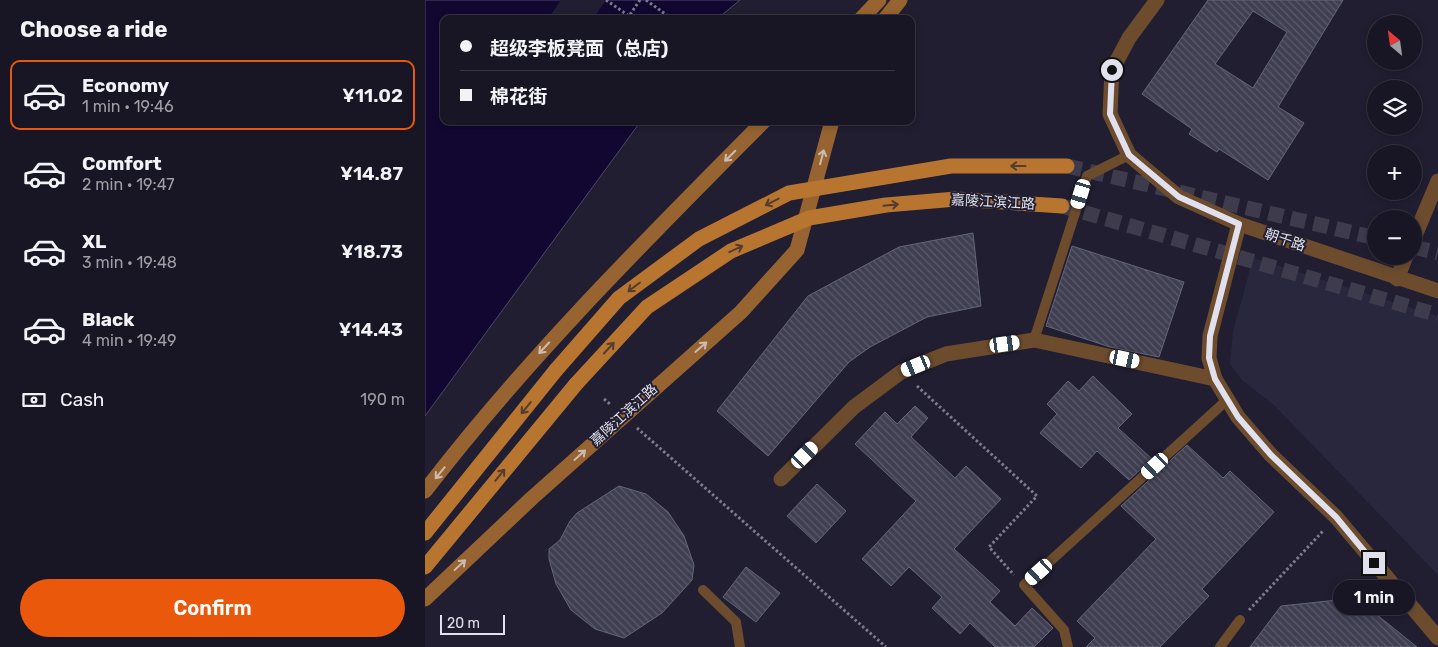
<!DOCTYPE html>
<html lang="en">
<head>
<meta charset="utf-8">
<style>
	body { margin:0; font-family:Rubik,"Noto Sans SC",sans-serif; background:#211f2c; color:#f1f3f6; height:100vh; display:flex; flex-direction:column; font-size:19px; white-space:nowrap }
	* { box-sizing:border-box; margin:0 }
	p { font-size:16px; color:#9f9fa6 }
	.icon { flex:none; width:28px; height:28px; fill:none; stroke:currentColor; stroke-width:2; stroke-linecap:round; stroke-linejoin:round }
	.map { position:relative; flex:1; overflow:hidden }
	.side { display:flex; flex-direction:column; background:#181624; width:425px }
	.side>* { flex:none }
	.top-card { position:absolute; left:15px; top:15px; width:475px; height:110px; border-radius:10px; box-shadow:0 2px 8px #0003,0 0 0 1px #363541; display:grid; align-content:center; height:110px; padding:0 20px; background:#181624 }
	.needle { width:32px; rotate:331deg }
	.buttons { position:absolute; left:942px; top:15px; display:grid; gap:10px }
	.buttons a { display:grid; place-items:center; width:55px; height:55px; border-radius:50%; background:#181624; box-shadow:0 2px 8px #0003,0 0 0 1px #363541; font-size:25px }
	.scale { position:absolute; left:15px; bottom:12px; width:65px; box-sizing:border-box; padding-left:5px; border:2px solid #e1e1ed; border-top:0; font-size:14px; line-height:18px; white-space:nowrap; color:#e1e1ed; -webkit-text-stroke:4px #201e30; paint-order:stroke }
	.end { position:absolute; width:22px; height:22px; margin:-11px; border:6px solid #e1e1ed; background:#111; box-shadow:0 0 0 2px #111 }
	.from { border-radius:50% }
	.bubble { position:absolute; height:35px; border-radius:18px; background:#181624; box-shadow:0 2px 8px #0003,0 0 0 1px #363541; font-size:16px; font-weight:600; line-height:35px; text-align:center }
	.car { position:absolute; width:15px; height:30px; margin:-15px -8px; border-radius:6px; box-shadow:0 0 4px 1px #0007; background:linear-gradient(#fff 24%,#345 0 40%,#fff 0 76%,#345 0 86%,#fff 0) }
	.top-card b { display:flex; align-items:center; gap:18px; height:48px; font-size:19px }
	.top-card b+b { border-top:1px solid #363541 }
	.top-card i { width:12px; height:12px; background:#f1f3f6 }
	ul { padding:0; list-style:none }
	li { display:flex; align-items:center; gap:15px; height:70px; margin:0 10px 8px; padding:0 10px; border:2px solid transparent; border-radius:10px }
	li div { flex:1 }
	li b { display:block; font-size:19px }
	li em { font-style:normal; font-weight:600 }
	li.on { border-color:#ea580c }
	li>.icon { width:45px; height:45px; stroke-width:1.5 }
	h2 { padding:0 20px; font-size:22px; line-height:60px }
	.pay { display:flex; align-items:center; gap:12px; height:55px; padding:0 20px; font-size:19px }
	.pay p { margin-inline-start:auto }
	.action { display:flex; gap:10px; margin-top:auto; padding:10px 20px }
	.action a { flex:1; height:58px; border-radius:30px; background:#ea580c; color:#fff; font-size:20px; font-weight:600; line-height:58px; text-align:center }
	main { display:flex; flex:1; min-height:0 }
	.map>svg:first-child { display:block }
</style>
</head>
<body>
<main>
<section class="side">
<h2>Choose a ride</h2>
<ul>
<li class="on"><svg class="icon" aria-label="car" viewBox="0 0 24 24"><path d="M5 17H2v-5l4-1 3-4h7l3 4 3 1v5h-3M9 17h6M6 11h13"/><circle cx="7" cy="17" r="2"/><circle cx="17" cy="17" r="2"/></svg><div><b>Economy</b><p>1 min · 19:46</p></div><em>¥11.02</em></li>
<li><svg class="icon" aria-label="car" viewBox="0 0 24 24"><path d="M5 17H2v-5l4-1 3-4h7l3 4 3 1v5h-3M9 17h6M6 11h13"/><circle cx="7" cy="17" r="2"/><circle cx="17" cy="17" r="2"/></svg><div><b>Comfort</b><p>2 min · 19:47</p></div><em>¥14.87</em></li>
<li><svg class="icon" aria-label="car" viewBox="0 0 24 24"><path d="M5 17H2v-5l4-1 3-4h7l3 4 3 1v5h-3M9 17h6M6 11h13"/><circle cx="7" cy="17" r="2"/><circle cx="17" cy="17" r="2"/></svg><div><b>XL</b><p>3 min · 19:48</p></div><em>¥18.73</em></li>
<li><svg class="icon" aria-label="car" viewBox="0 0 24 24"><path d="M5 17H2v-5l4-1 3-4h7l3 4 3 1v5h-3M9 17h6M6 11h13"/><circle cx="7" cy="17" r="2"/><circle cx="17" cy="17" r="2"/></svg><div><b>Black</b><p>4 min · 19:49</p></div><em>¥14.43</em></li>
</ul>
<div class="pay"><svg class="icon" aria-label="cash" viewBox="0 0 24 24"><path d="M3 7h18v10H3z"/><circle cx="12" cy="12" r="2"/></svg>Cash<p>190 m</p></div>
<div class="action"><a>Confirm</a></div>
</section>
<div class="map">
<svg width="1013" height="647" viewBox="0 0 1013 647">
	<defs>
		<pattern id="building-back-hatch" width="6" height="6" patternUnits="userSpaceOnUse" patternTransform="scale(1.25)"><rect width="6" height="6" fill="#403f52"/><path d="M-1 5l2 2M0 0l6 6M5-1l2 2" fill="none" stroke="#5b5a6b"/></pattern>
	</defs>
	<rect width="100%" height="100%" fill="#201e30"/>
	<path fill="#29273e" d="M828,258L1013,316V575L849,405L817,380L805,364L808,332Z"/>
	<path fill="#120731" stroke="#504869" d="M0,0H315L292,19H19V121H216L0,416Z"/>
	<path fill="#201e30" d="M136,0H181L168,19H123Z"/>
	<g fill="url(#building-back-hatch)" stroke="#656479" fill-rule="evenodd">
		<path d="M783,0H918L853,107L879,123L843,180L794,149L792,152L764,134L767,129L717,94ZM828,11L862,32L828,88L790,64Z"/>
		<path d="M548,233L556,306L502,317L445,347L424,362L343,456L292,411L383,296L474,247Z"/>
		<path d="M647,246L759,282L734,357L685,347L621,326Z"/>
		<path d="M668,376L707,414L693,428L727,459L704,480L672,451L656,468L615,433L632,414L622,404L643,381L654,391Z"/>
		<path d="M490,406L503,418L486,437L530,478L541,466L576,499L529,549L575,591L565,602L590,626L607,608L628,628L609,647H570L545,623L535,634L507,608L517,597L484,567L466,586L437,559L491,501L430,444L460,412L472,424Z"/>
		<path d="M762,445L798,478L805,471L849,512L777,589L784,596L735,647H661L670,638L652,621L731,539L696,506Z"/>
		<path d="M392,484L421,511L391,543L362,516Z"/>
		<path d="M194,486L221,494L243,512L259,536L269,565L267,580L237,613L199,638L170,629L146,610L131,584L124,559V549L135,540L145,521L152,513Z"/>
		<path d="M321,567L355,593L331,622L298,597Z"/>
		<path d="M931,598L992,647H825L856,606Z"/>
	</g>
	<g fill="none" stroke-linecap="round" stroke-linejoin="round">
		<g stroke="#3d3b4c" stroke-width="15" stroke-dasharray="15 8" stroke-linecap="butt">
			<path d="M642,166L951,238"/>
			<path d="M637,206L1013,315"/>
			<path d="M989,247L1013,253"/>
		</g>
		<g stroke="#7d7c8b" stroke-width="3" stroke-dasharray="2.5 2.5" stroke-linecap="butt">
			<path d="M181,0L204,16L215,0"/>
			<path d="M221,0L247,19"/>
			<path d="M492,386L612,496L564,547L589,575"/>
			<path d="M179,399L186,405"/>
			<path d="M212,428L461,647"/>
			<path d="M824,610L898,531"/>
		</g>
		<g stroke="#6d4c2e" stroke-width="10">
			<path d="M609,340L662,176L704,155"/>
			<path d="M278,590L311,622L315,647"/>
			<path d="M643,647L639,630L599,585L802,400"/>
			<path d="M795,647L815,620"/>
		</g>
		<g stroke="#6d4c2e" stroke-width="15">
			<path d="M989,238L1013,181"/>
			<path d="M972,279L981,256"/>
			<path d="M356,479L429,407L476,372L521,354L609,340L790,379"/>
		</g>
		<g stroke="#6d4c2e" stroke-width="15">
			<path d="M732,0L704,38L687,70L685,114L704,155L754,197L814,224L1013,291"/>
			<path d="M814,224L785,336L784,358L790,379L813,417L846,455L911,517L1013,638"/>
		</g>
		<g stroke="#976330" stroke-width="15">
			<path d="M436,19L454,0"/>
			<path d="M460,19L475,0"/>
			<path d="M0,491C102,358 221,240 339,121"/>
		</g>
		<g stroke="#b87530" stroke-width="15">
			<path d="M0,533L131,370"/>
			<path d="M0,567L151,384"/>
		</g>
		<path stroke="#976330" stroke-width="15" d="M0,599L107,498L316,312L372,250L407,121"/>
		<g stroke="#b87530" stroke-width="15">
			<path d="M131,370L194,298L274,239L364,193L526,166H642"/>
			<path d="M151,384L222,307L306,251L384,218L461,205L531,199L637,206"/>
		</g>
	</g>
	<defs><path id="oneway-shaft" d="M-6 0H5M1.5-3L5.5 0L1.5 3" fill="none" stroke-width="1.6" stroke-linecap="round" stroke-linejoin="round" transform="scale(1.25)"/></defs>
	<g stroke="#cbbbb4">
		<use href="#oneway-shaft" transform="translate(305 156) rotate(135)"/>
		<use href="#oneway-shaft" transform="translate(397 157) rotate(-75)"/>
		<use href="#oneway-shaft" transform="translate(276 347) rotate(-41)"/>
		<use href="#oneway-shaft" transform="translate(119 348) rotate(133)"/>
		<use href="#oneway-shaft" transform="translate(155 455) rotate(-42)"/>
		<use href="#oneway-shaft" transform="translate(15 473) rotate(129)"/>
		<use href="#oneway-shaft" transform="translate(35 565) rotate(-43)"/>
	</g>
	<g stroke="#553c30">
		<use href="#oneway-shaft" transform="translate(593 166) rotate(-180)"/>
		<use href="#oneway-shaft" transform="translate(347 202) rotate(153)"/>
		<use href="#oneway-shaft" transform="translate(466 205) rotate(-6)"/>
		<use href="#oneway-shaft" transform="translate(311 249) rotate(-25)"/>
		<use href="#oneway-shaft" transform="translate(209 287) rotate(143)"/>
		<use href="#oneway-shaft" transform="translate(184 348) rotate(-47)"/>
		<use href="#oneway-shaft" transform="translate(101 408) rotate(129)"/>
		<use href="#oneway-shaft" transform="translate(75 475) rotate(-51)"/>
	</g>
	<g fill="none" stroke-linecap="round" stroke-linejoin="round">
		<path stroke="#e1e1ed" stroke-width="6" d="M687,70L685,114L704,155L754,197L814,224L785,336L784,358L790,379L813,417L846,455L911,517L949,563"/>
	</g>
	<g text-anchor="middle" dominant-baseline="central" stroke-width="4" stroke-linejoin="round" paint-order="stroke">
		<g font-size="14" fill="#e1e1ed" stroke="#201e30">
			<text transform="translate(568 202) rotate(3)">嘉陵江滨江路</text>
			<text transform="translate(860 240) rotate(19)">朝千路</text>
			<text transform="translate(199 415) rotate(-42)">嘉陵江滨江路</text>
		</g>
	</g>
</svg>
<div class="buttons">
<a><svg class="needle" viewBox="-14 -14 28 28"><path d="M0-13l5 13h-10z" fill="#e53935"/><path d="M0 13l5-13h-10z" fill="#9f9fa6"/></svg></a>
<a><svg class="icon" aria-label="layers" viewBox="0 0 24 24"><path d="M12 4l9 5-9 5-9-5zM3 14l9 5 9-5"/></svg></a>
<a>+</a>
<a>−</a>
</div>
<div class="scale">20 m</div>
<i class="end from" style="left:687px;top:70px"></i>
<i class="end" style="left:949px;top:563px"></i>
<div class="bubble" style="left:908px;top:580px;width:82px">1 min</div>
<i class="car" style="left:656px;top:194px;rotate:197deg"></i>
<i class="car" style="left:580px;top:344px;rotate:82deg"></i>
<i class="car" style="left:700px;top:359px;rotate:102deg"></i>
<i class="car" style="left:491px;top:366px;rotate:248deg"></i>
<i class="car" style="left:380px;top:455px;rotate:45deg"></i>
<i class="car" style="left:730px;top:466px;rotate:227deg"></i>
<i class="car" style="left:614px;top:572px;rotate:228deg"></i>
<div class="top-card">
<b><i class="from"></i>超级李板凳面（总店)</b>
<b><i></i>棉花街</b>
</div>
</div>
</main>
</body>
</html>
